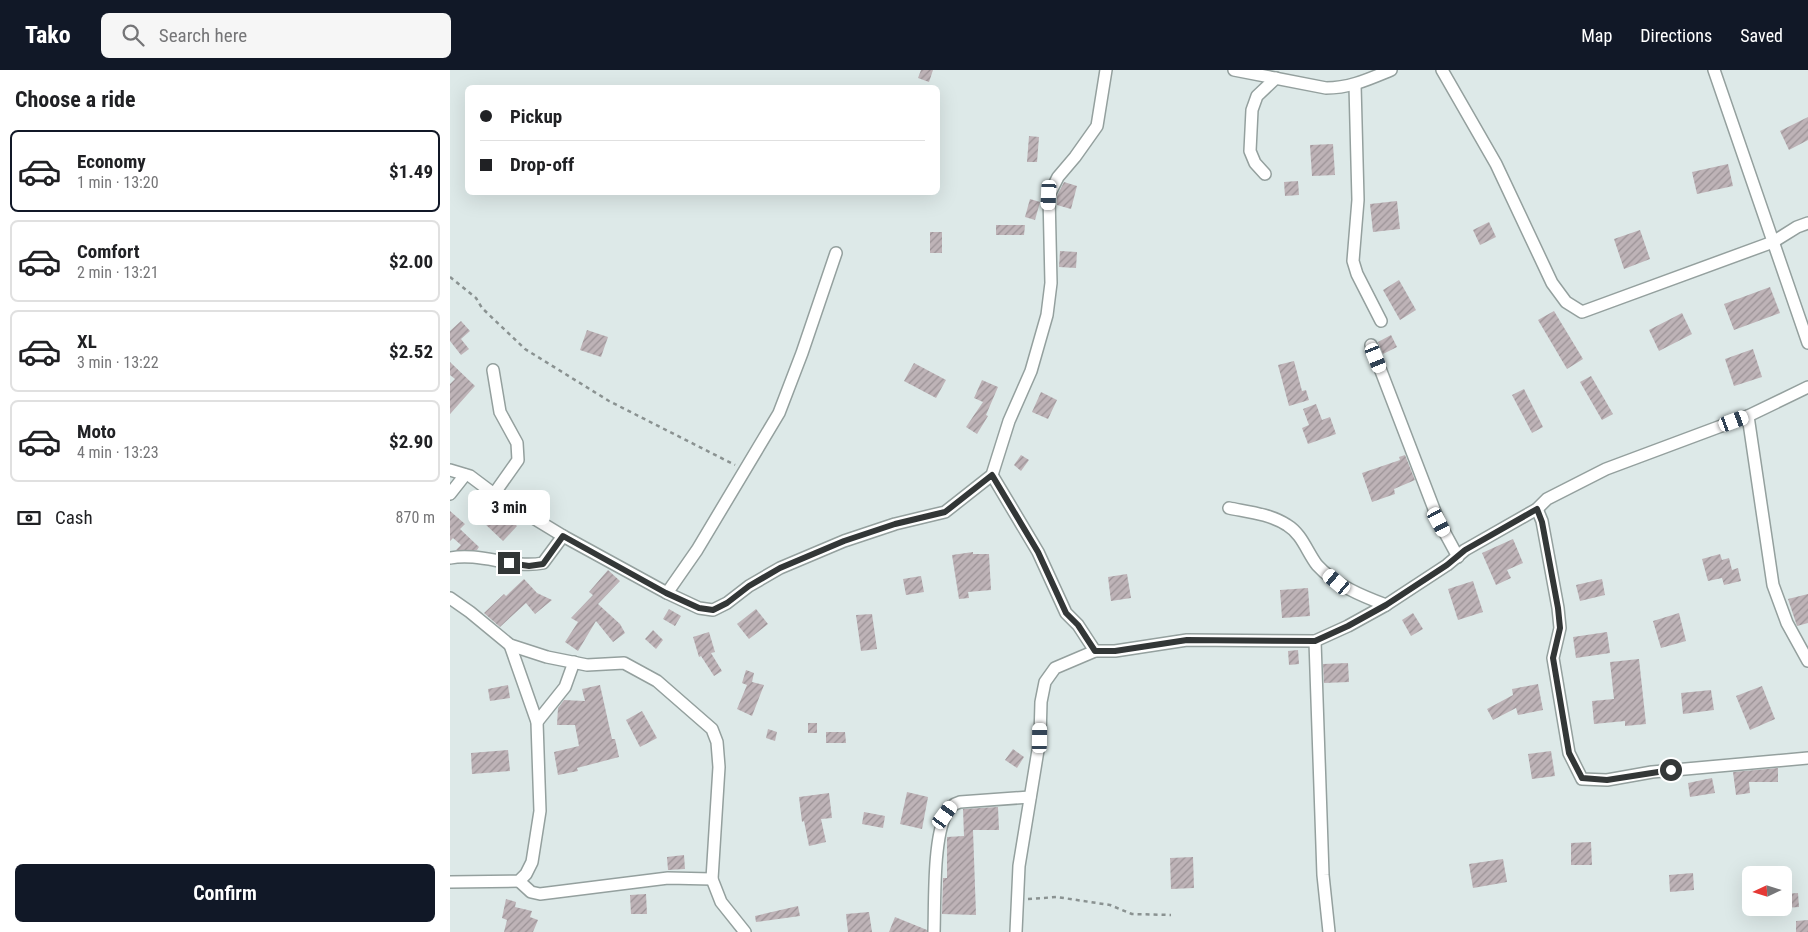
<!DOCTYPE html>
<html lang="en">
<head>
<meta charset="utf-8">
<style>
	body { margin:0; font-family:"Roboto Condensed",sans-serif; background:#f6f6f6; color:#202124; height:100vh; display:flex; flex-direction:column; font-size:19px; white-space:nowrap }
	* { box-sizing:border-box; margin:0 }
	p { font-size:16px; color:#757577 }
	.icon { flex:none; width:28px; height:28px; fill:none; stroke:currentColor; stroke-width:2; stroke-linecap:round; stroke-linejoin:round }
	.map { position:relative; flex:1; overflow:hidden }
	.side { display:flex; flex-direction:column; background:#fff; width:450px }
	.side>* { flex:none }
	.banner { position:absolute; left:15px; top:15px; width:475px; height:110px; border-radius:8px; box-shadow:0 5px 20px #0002; display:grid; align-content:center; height:110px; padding:0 15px; background:#fff }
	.needle { width:32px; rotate:266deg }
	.buttons { position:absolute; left:1292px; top:796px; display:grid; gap:10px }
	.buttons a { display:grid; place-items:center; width:50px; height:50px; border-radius:8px; background:#fff; box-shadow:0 5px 20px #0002; font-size:25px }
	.end { position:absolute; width:22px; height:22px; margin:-11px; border:6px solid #333737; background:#fff; box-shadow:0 0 0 2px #fff }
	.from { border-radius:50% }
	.bubble { position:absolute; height:35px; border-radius:8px; background:#fff; box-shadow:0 5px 20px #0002; font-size:16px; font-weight:700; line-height:35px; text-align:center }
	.car { position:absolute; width:15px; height:30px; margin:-15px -8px; border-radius:6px; box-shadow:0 0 4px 1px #0007; background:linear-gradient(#fff 24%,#345 0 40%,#fff 0 76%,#345 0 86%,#fff 0) }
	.banner b { display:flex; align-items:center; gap:18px; height:48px; font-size:19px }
	.banner b+b { border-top:1px solid #e0e0e0 }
	.banner i { width:12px; height:12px; background:#202124 }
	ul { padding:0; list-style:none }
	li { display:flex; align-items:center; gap:15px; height:82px; margin:0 10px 8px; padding:0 5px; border:2px solid #e0e0e0; border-radius:8px }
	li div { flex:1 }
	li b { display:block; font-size:19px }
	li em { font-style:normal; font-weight:700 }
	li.on { border-color:#111827 }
	li>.icon { width:45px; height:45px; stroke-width:1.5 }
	h2 { padding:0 15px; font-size:22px; line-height:60px }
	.pay { display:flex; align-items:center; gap:12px; height:55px; padding:0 15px; font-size:19px }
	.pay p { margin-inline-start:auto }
	.action { display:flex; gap:10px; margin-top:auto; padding:10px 15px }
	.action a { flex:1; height:58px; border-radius:8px; background:#111827; color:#fff; font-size:20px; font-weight:700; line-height:58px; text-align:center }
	header { display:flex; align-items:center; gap:30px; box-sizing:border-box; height:70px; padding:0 25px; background:#111827; color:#fff }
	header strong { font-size:24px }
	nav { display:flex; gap:28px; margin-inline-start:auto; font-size:18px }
	.search { width:350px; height:45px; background:#f6f6f6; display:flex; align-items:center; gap:12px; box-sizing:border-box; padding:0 18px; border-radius:8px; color:#757577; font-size:19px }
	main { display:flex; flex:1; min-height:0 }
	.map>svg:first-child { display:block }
</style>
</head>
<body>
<header>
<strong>Tako</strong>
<div class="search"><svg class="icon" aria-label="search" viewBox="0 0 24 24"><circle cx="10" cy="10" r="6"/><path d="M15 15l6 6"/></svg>Search here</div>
<nav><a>Map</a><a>Directions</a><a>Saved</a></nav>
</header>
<main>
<section class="side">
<h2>Choose a ride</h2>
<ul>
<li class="on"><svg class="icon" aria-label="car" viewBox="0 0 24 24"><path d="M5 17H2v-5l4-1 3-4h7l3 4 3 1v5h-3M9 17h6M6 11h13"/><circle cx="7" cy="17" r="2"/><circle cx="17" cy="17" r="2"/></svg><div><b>Economy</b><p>1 min · 13:20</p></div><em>$1.49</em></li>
<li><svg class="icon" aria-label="car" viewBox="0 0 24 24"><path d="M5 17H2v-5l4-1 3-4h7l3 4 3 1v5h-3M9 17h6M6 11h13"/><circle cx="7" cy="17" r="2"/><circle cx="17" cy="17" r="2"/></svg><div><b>Comfort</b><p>2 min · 13:21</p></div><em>$2.00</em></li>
<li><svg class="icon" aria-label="car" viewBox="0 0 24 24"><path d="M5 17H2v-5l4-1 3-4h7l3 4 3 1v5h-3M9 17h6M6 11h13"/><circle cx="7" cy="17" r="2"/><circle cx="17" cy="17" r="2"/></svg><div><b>XL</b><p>3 min · 13:22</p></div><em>$2.52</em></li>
<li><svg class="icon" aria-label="car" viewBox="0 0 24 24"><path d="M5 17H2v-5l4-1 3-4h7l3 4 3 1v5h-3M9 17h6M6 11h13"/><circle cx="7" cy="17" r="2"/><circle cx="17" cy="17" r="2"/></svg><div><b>Moto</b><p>4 min · 13:23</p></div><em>$2.90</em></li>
</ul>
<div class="pay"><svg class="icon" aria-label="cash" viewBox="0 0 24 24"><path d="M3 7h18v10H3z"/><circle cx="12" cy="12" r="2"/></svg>Cash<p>870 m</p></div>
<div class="action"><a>Confirm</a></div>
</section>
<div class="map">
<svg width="1358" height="862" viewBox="0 0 1358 862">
	<defs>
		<pattern id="building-hatch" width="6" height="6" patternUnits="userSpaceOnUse" patternTransform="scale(1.25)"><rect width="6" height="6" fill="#beb3b7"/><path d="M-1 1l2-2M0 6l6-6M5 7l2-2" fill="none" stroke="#9b9296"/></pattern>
	</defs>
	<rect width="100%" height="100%" fill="#dde9e8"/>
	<g fill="url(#building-hatch)">
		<path d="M471,0H483L479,12L468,8Z"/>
		<path d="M1358,47V70L1339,80L1330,61Z"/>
		<path d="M579,66L589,67L587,92H577Z"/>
		<path d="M883,74L885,105L862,106L860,75Z"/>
		<path d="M1278,94L1283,116L1247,124L1242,102Z"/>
		<path d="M848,111L849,125L835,126L834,112Z"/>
		<path d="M614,112L627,116L621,139L607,135V126Z"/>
		<path d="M580,129L590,132L585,150L575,147Z"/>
		<path d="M947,131L950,159L923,162L920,134Z"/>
		<path d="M1039,152L1046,167L1030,175L1023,160Z"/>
		<path d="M546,155H575L574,165H546Z"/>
		<path d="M1190,160L1200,189L1174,199L1164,169Z"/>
		<rect x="480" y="162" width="12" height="21"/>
		<path d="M610,181L627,182L626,198L609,197Z"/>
		<path d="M949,210L966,240L950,250L933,220Z"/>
		<path d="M1320,217L1330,243L1284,260L1274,234Z"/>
		<path d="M1104,241L1133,289L1117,299L1088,250Z"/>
		<path d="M1232,243L1242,264L1209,281L1199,260Z"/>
		<path d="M11,251L20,261L11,269L19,279L11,285L0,271V261Z"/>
		<path d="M137,260L158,267L151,287L130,280Z"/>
		<path d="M941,265L947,277L933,284L928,272Z"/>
		<path d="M1303,279L1312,307L1284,316L1275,289Z"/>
		<path d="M844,291L852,321L856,320L859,330L839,336L828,295Z"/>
		<path d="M0,292L25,316L0,344V314L5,309L0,305Z"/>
		<path d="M464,293L496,310L486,328L454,311Z"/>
		<path d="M1141,306L1163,344L1152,350L1130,312Z"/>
		<path d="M532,310L548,317L536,345L538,346L527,364L516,357L533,332L524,328Z"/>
		<path d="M1074,319L1093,357L1082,363L1062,325Z"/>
		<path d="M591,322L607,330L598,349L582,342Z"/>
		<path d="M866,334L872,350L880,347L886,364L858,374L852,358L859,355L853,339Z"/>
		<path d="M571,385L579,390L571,401L564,395Z"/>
		<path d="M955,385L965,410L944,419L945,424L922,432L912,403L950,390L949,387Z"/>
		<path d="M46,437L67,456L53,471L33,452Z"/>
		<path d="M0,441L15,454L10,459L29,477L27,480H6L11,475L3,468L0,471Z"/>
		<path d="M1063,469L1073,493L1057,500L1061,508L1046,515L1032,483Z"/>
		<path d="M523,482V484H539L541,520L518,522L519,528L509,529L502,485Z"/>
		<path d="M1270,484L1272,490L1279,488L1282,500L1288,498L1291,511L1274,515L1272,508L1258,511L1252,489Z"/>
		<path d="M158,500L170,511L148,534L170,554L175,563L163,572L146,551L128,581L115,572L128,552L121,548L143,525L139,522Z"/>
		<path d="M677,504L681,528L661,531L658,507Z"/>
		<path d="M471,506L474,522L456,525L453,509Z"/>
		<path d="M74,509L87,523L102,530L85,544L76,533L50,557L34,543L54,524L56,526Z"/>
		<path d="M1152,509L1155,525L1130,531L1126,515Z"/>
		<path d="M1023,511L1033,542L1008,550L998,519Z"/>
		<path d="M858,518L860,546L832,548L830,520Z"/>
		<path d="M1358,524V553L1347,556L1338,529Z"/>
		<path d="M219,539L231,546L225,556L213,549Z"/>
		<path d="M306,539L318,554L299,569L287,554Z"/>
		<path d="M963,543L973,559L961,566L952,550Z"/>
		<path d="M1229,543L1236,571L1211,578L1203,551Z"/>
		<path d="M422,544L427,579L411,581L406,545Z"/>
		<path d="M203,560L213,570L206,579L195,569Z"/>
		<path d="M259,562L265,582L261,583L272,601L264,606L251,586L249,587L243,567Z"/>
		<path d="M1157,562L1160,583L1126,588L1123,567Z"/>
		<path d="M848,580L849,594L839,595L838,581Z"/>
		<path d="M1189,589L1196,654L1175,656V651L1144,654L1142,631L1164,629L1160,592Z"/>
		<path d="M898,593L899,612L874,613L873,594Z"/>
		<path d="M296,600L304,603L302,612L314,615L302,646L287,639L297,615L292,613Z"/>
		<path d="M1088,614L1093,640L1068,645L1066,638L1043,650L1037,639L1063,625L1062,619Z"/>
		<path d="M58,615L60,628L40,631L38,619Z"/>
		<path d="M150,615L162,669H165L169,687L127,698L128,701L108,705L104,682L129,676L125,655H107L108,638L114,630L135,631L132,619Z"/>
		<path d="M1312,616L1325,649L1300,660L1286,626Z"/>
		<path d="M1261,620L1264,640L1233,644L1231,623Z"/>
		<path d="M192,641L207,668L190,677L176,650Z"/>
		<rect x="358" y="653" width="9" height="10"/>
		<path d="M318,659L327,662L325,671L316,668Z"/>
		<path d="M376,662H395L396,673H376Z"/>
		<path d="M563,679L574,687L567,698L555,690Z"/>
		<path d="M58,680L60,701L22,704L21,683Z"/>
		<path d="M1101,681L1105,706L1082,709L1078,684Z"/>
		<path d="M1328,698V712H1299L1300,723L1286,725L1283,702Z"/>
		<path d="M1262,708L1265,723L1240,727L1238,713Z"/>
		<path d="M457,722L478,727L472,759L450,754Z"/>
		<path d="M379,723L382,748L371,749L376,772L359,776L354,751L352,752L349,727Z"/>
		<path d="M548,737L549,760H523L526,845L492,844L493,808H497V767L514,766L513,739Z"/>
		<path d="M414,742L435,746L433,758L412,754Z"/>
		<path d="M1141,772L1142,795H1121V773Z"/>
		<path d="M234,785L235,799L218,800L217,787Z"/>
		<path d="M743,787L744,818L721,819L720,788Z"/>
		<path d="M1053,789L1057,812L1023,818L1019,794Z"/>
		<path d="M1243,803L1244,820L1220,822L1219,805Z"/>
		<path d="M1348,823L1349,837L1334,838V824Z"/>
		<path d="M196,824L197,844H181L180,825Z"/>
		<path d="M56,829L66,832L65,837L82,841L80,847L88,850L83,862H54L57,850L52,848Z"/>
		<path d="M348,836L350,846L306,852L305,846Z"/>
		<path d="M419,842L422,862H398L396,844Z"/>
		<path d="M445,847L477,860V862H439Z"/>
		<path d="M1358,850V862H1346V851Z"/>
	</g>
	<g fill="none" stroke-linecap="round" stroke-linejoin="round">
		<defs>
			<g id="minor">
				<path d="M784,0L876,18C900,18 919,9 941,0"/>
				<path d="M992,0L1046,94L1102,213L1116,232L1132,242L1323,172L1347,157L1358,153"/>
				<path d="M1264,0L1358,273"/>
				<path d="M905,15L908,130L903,191L907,204L931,251"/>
				<path d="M815,104L805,93L800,81L802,40L807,26L826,8"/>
				<path d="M921,275L989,452L1008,487"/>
				<path d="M43,300L50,342L67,373L68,390L44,424"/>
				<path d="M1298,346L1323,515L1337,553L1358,591"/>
				<path d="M0,400L20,406L44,424L113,466L217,523L249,538L263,540L277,533L299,516L330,498L394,471L445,454L495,442L542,405L559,351L581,301L597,245L601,213L599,125L608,107L625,87L647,56L656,0"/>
				<path d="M542,405L588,482L616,543L628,555L645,581"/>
				<path d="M0,424L15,405"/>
				<path d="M779,438C799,442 820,444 837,455C852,464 857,482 867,495C885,515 912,526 936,535"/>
				<path d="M1087,439L1092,451L1108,538L1110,558L1103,588L1119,683L1132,709L1157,710L1202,702L1358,688"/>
				<path d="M0,488C31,482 62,499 93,493L113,466"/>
				<path d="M217,523L247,480L329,343L352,283L386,183"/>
				<path d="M0,528L20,542L60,575L97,587L137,595L174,593L207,611L262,659L267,672L269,697L262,809L271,832L295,862"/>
				<path d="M865,571L873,805L879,862"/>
				<path d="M87,652L115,617L124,592"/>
				<path d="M69,811L81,822L90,824L218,808L262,809"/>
				<path d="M0,812L69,811L76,804L82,792L90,741L89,712L87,652L60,575"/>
				<path d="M484,862C485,832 483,769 496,744C499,737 503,734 510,732L580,727"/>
				<path d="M566,862L569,796L590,668L591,632L595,612L605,598L645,581H665L737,570L865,571L898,556L936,535L997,495L1015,480L1087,439L1097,429L1156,399L1298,346L1358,317"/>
			</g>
		</defs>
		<use href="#minor" stroke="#94a09e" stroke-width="14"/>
		<g stroke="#8a9291" stroke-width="2.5" stroke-dasharray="4 4" stroke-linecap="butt">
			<path d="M0,207L26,228L32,238L75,279L159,331L285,395"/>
			<path d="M578,829L607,827L660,835L682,844L721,845"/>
		</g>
		<use href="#minor" stroke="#fff" stroke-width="11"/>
	</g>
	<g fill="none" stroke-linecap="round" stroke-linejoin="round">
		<path stroke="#333737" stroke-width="6" d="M59,493L79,496L93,494L113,466L216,523L249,538L263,540L277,533L299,516L330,498L394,471L445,454L495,442L542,405L588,482L616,543L628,555L645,581H665L737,570L865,571L898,556L936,535L997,495L1015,480L1087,439L1092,452L1108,538L1110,558L1103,588L1119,683L1132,708L1157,710L1221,700"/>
	</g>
</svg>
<div class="buttons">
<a><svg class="needle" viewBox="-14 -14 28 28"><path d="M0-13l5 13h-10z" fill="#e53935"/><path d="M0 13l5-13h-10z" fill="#757577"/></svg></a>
</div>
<i class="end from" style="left:1221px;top:700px"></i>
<i class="end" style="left:59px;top:493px"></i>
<div class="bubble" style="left:18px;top:420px;width:82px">3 min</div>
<i class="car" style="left:599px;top:125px;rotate:183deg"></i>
<i class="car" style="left:926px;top:288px;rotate:158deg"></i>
<i class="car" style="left:1284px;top:351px;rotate:70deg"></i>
<i class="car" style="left:989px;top:452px;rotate:152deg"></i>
<i class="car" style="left:887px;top:512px;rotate:310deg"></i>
<i class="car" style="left:590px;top:668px;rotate:1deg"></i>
<i class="car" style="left:495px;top:745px;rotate:36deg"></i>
<div class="banner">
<b><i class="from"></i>Pickup</b>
<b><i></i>Drop-off</b>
</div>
</div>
</main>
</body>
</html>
